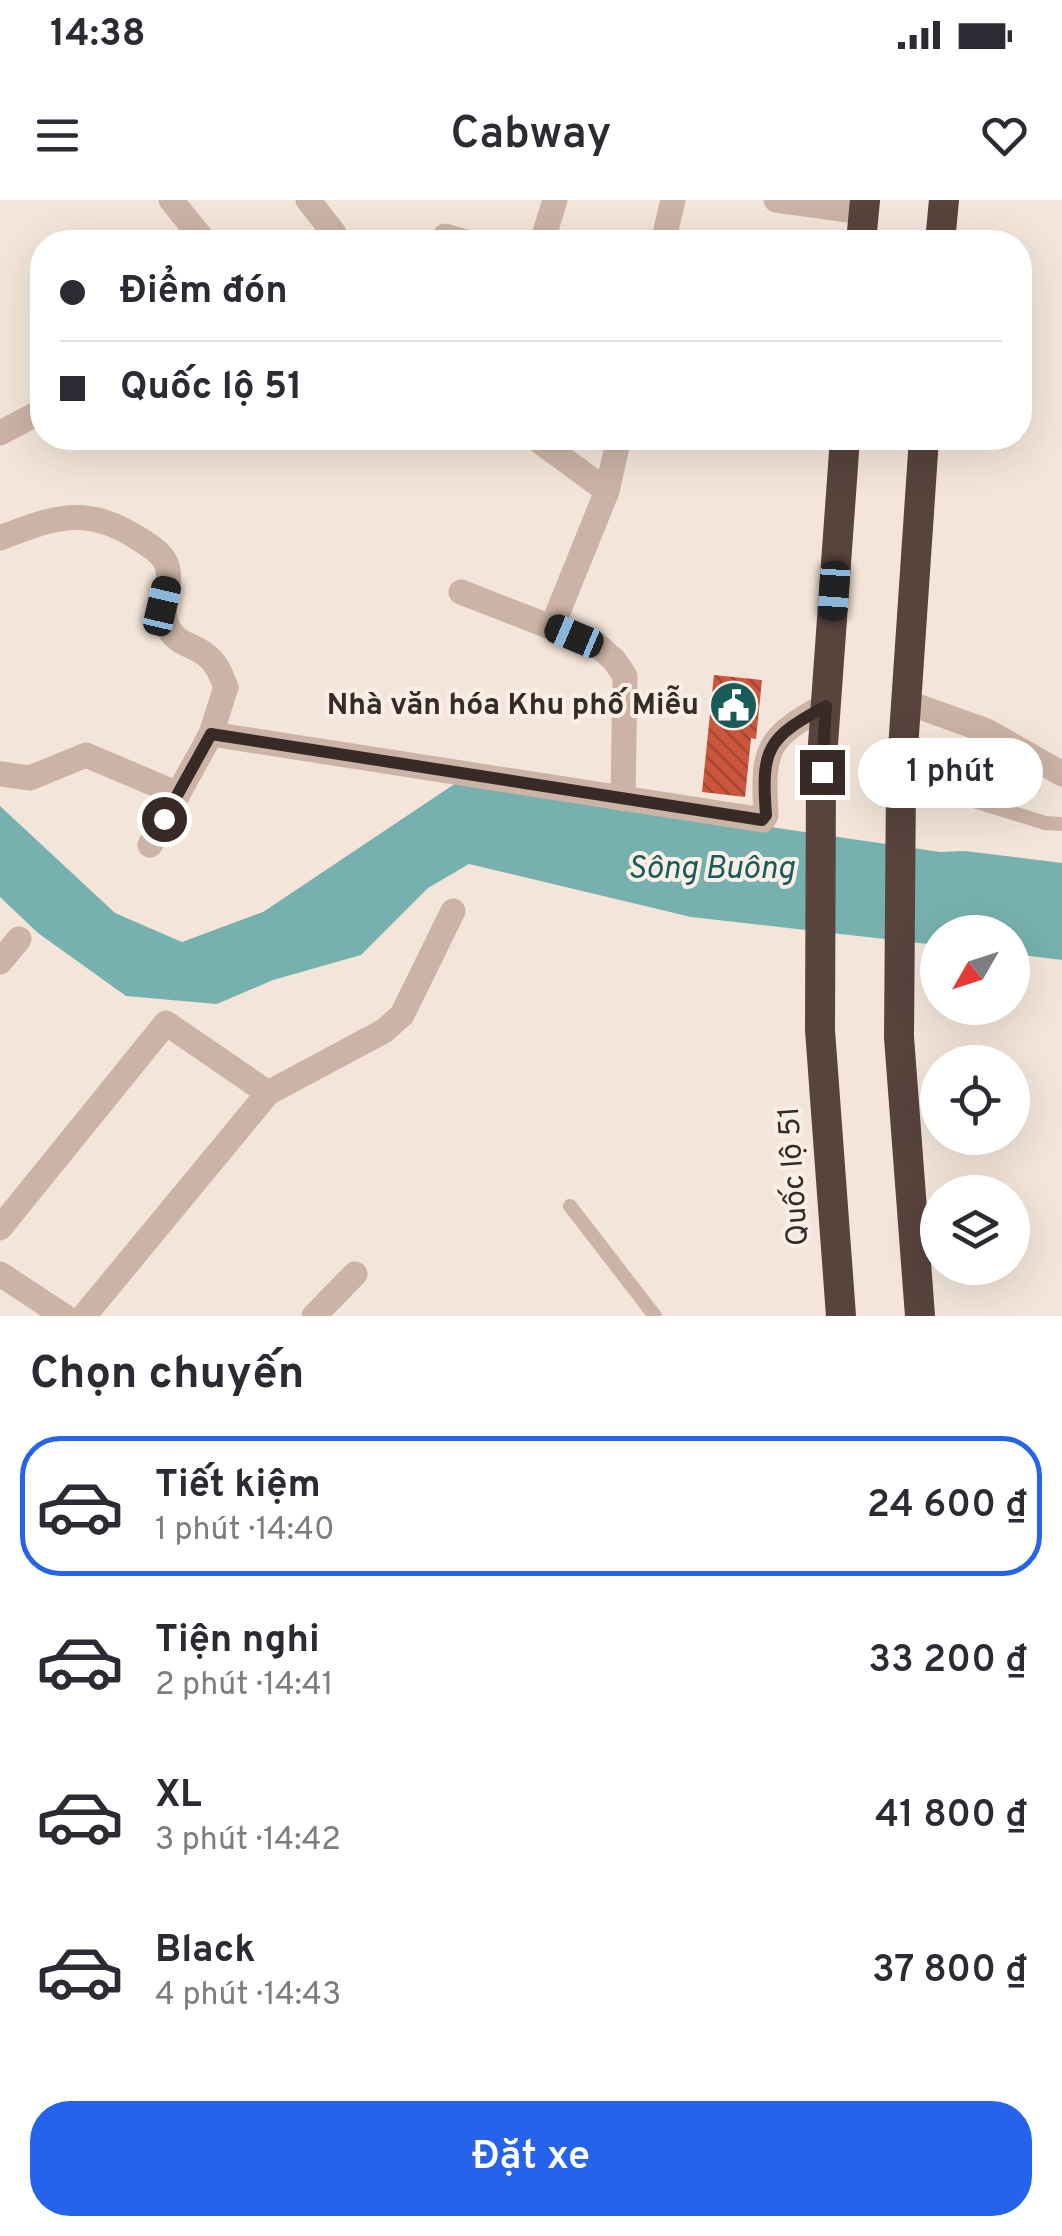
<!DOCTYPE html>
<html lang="vi">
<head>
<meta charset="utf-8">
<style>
	body { margin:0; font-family:Overpass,sans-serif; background:#f2f2f3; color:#2b2b33; height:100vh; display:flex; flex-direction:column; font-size:38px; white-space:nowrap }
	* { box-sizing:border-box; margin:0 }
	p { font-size:32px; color:#7c7c81 }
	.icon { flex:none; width:55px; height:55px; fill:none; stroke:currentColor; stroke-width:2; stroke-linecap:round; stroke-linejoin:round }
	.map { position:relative; height:1116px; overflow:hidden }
	.details { display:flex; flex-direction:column; background:#fff; flex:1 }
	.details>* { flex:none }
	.banner { position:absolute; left:30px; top:30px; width:1002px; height:220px; border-radius:40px; box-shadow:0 10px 40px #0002; display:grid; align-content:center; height:220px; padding:0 30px; background:#fff }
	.needle { width:65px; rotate:231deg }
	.tools { position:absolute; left:920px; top:715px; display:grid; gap:20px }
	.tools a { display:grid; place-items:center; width:110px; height:110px; border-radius:50%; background:#fff; box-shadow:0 10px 40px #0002; font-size:50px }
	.end { position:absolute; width:45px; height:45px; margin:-22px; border:12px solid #372a27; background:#fff; box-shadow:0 0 0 5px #fff }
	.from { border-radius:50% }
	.bubble { position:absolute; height:70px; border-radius:35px; background:#fff; box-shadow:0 10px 40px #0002; font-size:32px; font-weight:600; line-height:70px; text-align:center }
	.car { position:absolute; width:30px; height:60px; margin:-30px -15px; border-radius:12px; box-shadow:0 0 8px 2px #0007; background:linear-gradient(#222 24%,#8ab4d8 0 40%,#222 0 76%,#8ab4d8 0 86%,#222 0) }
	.banner b { display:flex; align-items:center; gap:35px; height:95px; font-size:38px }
	.banner b+b { border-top:2px solid #e1e1e2 }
	.banner i { width:25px; height:25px; background:#2b2b33 }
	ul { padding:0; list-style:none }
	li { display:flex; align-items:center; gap:30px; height:140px; margin:0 20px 15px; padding:0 10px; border:5px solid transparent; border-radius:40px }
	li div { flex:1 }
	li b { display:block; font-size:38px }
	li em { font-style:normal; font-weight:600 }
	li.on { border-color:#2563eb }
	li>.icon { width:90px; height:90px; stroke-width:1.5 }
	h2 { padding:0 30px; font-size:45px; line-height:120px }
	.primary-button { display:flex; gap:20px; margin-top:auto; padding:20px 30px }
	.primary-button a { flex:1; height:115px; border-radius:40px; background:#2563eb; color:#fff; font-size:40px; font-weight:600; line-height:115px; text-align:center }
	.status { display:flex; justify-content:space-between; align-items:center; height:70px; padding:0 50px; background:#fff; direction:ltr }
	.status svg { height:28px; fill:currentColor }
	header { display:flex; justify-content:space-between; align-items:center; height:130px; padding:0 30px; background:#fff; font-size:45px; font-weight:600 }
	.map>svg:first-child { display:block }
</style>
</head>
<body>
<div class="status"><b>14:38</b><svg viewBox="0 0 49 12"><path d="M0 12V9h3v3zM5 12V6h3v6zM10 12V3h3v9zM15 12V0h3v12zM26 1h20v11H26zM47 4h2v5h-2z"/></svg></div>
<header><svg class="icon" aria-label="menu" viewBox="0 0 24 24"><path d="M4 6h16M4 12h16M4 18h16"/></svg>Cabway<svg class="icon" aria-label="heart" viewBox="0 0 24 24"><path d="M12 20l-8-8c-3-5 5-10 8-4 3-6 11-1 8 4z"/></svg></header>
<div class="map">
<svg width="1062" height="1116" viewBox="0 0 1062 1116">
	<defs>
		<pattern id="building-back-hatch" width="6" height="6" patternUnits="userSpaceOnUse" patternTransform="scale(2.5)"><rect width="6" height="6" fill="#cc553e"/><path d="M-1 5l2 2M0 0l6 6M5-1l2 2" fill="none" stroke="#a64734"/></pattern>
	</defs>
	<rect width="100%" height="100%" fill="#f3e5d9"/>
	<path fill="#77b1af" d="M459,581L940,652L965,651L1062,663V760L1013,754L1012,732H938L937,745L691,717L469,664L428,688L361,755L273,780L217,804L126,796L38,733L0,697V606L115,713L182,742L263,712Z"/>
	<path fill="url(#building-back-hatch)" d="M714,475L762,480L756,539L751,538L745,597L702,592Z"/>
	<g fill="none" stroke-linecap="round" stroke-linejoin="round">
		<g stroke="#cbb3a5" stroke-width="14">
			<path d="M952,594L1045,623L1062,624"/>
			<path d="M570,1006L655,1116"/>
		</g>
		<g stroke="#cbb3a5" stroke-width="25">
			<path d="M171,0L205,42"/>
			<path d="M308,0L334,33"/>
			<path d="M776,0L863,12"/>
			<path d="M445,36L466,42"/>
			<path d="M542,42L555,0"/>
			<path d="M663,42L673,0"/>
			<path d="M0,233L42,211"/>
			<path d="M535,238L607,291L619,238"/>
			<path d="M0,338C59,315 88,305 144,342C155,349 166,357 168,370C172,391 157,408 169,429C178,445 194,445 206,455C217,463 221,475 226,487L211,534L150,645"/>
			<path d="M461,392L597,445L614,460L625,476L623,599"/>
			<path d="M552,427L607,291"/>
			<path d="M906,502L987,531L1062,574"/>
			<path d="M211,534L763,620L766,615C762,547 767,538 826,505"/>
			<path d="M1,574L30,578L86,555L178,594"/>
			<path d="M0,762L19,739"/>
			<path d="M268,893L384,831L402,815L453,711"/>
			<path d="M0,1028L166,823L268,893L84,1116"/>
			<path d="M0,1074L64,1116"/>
			<path d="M314,1116L355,1074"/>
		</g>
		<g stroke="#58433d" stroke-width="30">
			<path d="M861,42L865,0"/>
			<path d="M940,42L944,0"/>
			<path d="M841,1116L820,830L821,572L845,238"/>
			<path d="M920,1116L899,837L901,579L924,238"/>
		</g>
	</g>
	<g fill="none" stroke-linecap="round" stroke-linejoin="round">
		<path stroke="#372a27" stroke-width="12" d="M164,619L211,534L762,620L766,615C761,548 767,538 826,506L822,572"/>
	</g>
	<defs>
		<symbol id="civic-disc" viewBox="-11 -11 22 22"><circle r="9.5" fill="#1a5a59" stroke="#faefe6"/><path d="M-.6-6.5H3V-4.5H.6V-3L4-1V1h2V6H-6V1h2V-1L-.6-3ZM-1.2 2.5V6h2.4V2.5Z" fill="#fff"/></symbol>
	</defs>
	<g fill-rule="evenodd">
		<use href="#civic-disc" x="706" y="478" width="55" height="55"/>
	</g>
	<g text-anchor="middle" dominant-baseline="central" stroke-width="8" stroke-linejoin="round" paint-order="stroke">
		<g font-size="30" font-weight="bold" fill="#372a27" stroke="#faefe6" text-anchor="end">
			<text x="699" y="506">Nhà văn hóa Khu phố Miễu</text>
		</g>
		<g font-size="30" fill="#372a27" stroke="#faefe6">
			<text transform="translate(795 976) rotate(-94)">Quốc lộ 51</text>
		</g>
		<g font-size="32" font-style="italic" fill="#1a5a59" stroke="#faefe6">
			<text x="711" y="670">Sông Buông</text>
		</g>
	</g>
</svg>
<div class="tools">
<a><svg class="needle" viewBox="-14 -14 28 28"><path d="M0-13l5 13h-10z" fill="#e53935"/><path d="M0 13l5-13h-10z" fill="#7c7c81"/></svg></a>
<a><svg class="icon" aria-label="locate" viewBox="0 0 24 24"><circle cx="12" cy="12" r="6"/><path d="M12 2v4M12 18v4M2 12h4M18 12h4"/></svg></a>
<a><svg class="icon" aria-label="layers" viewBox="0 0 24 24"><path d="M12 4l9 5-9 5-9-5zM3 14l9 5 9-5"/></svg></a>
</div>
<i class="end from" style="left:164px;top:619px"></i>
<i class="end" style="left:822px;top:572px"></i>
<div class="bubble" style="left:858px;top:538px;width:185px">1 phút</div>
<i class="car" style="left:834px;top:391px;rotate:184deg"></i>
<i class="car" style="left:162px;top:406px;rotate:13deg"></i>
<i class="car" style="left:574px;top:436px;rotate:293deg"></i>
<div class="banner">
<b><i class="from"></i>Điểm đón</b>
<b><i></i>Quốc lộ 51</b>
</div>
</div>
<section class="details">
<h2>Chọn chuyến</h2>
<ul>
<li class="on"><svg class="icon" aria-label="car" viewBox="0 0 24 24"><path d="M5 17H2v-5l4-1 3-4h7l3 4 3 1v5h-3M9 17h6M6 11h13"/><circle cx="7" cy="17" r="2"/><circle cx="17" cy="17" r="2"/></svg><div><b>Tiết kiệm</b><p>1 phút · 14:40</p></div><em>24 600 ₫</em></li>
<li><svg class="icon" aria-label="car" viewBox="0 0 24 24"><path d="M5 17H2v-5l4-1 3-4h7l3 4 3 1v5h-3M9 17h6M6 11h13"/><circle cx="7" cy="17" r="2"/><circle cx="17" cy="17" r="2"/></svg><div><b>Tiện nghi</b><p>2 phút · 14:41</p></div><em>33 200 ₫</em></li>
<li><svg class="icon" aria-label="car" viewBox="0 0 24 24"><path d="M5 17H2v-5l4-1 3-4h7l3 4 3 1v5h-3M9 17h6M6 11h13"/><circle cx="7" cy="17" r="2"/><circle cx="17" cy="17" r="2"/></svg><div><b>XL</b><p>3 phút · 14:42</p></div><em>41 800 ₫</em></li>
<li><svg class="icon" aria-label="car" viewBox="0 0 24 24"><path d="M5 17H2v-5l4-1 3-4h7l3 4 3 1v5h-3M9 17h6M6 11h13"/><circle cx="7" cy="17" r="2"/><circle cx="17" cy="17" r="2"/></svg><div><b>Black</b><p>4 phút · 14:43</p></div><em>37 800 ₫</em></li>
</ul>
<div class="primary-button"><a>Đặt xe</a></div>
</section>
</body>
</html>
